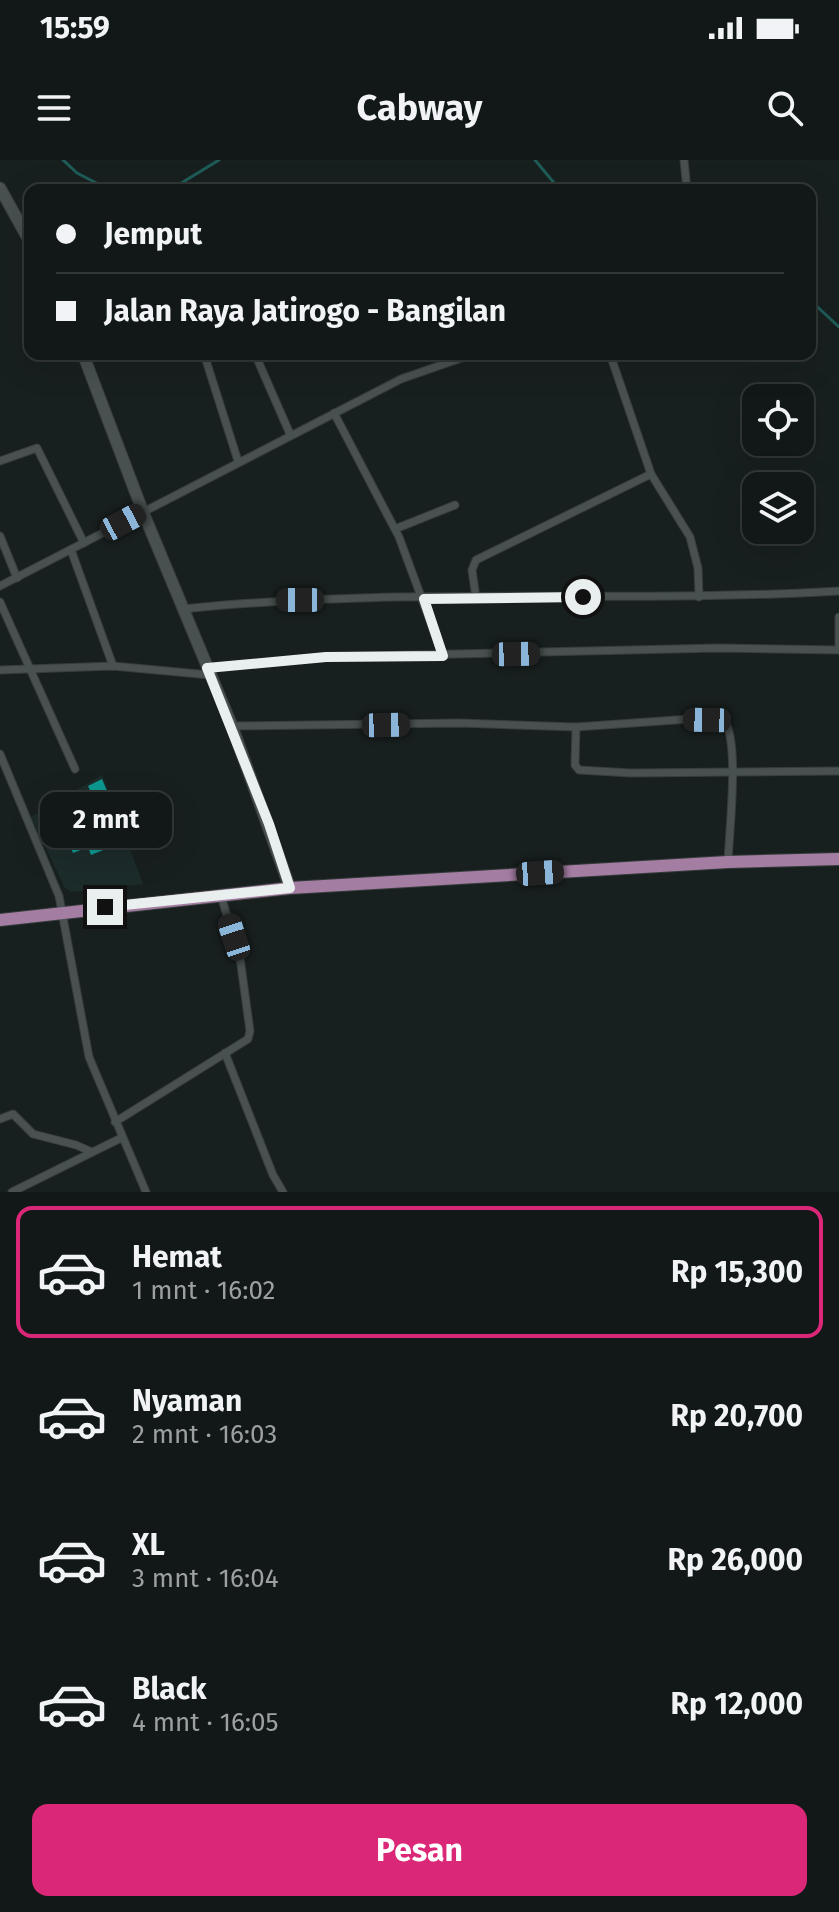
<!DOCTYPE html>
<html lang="id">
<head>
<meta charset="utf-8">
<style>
	body { margin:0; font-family:"Fira Sans",sans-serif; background:#1b2120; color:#f1f3f6; height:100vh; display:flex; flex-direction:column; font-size:30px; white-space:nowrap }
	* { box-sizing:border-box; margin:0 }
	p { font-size:26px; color:#9ca0a1 }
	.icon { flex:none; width:44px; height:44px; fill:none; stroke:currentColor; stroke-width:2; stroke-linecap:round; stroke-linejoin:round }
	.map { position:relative; height:1032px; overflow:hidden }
	.side { display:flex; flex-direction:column; background:#121817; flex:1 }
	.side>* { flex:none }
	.hud { position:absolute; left:24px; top:24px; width:792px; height:176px; border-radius:16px; box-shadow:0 8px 32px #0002,0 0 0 2px #313736; display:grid; align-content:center; height:176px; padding:0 32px; background:#121817 }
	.buttons { position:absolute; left:742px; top:224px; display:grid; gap:16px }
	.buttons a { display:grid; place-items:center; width:72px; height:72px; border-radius:16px; background:#121817; box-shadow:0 8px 32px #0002,0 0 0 2px #313736; font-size:40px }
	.end { position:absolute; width:36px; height:36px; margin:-18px; border:10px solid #e9efee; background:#111; box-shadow:0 0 0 4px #111 }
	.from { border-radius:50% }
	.bubble { position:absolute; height:56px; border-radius:16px; background:#121817; box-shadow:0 8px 32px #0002,0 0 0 2px #313736; font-size:26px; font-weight:700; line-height:56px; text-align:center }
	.car { position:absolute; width:24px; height:48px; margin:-24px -12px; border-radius:10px; box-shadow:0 0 6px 2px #0007; background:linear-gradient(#222 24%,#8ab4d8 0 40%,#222 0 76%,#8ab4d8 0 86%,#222 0) }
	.hud b { display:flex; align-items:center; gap:28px; height:76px; font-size:30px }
	.hud b+b { border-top:2px solid #313736 }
	.hud i { width:20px; height:20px; background:#f1f3f6 }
	ul { padding:14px 0 0; list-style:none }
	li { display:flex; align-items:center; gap:24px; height:132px; margin:0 16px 12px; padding:0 16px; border:4px solid transparent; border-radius:16px }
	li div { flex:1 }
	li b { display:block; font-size:30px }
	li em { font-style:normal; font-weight:700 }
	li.current { border-color:#db2777 }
	li>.icon { width:72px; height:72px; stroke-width:1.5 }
	.action { display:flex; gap:16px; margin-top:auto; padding:16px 32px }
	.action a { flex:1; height:92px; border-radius:16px; background:#db2777; color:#fff; font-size:32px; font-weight:700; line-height:92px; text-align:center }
	.status { display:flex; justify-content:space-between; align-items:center; height:56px; padding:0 40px; background:#121817; direction:ltr }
	.status svg { height:22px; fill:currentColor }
	header { display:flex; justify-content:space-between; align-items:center; height:104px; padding:0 32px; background:#121817; font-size:36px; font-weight:700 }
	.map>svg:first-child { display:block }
</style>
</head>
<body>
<div class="status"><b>15:59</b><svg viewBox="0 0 49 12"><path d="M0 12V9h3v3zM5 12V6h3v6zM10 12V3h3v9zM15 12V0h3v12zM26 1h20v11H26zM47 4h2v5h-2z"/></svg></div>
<header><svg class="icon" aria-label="menu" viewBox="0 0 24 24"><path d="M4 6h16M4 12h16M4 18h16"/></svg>Cabway<svg class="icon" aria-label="search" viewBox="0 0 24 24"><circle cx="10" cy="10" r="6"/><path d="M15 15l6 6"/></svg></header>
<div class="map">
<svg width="839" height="1032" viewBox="0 0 839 1032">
	<rect width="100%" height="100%" fill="#18201f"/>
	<path fill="#1c2c2b" d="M102,615L143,724L72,732L65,728L31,657Z"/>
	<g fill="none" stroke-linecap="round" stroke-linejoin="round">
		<g stroke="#1e5c58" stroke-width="3">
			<path d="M63,0L77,13L110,30"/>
			<path d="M535,0L560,30"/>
			<path d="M170,30L219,0"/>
			<path d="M810,140L839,167"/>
		</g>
	</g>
	<path fill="#0c9891" d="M102,619L124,671L109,677L113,686L91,695L88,687L73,693L61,665L99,649L88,626Z"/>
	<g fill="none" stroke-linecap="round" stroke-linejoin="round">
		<defs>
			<g id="minor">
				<path d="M684,0L687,30"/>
				<path d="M204,194L238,301"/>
				<path d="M255,194L290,274"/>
				<path d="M610,194L651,314L690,377L698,408L699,437"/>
				<path d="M334,253L399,377L443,496"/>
				<path d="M0,301L37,288L84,383"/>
				<path d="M395,369L455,345"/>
				<path d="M0,376L17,418"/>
				<path d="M71,390L113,506"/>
				<path d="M0,426L401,219L473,194"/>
				<path d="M476,438L472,410L476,400L651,314"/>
				<path d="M0,442L75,609"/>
				<path d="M183,449C401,426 621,444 839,431"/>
				<path d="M839,490V457"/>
				<path d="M207,508L326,497L718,488L839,490"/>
				<path d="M0,510L113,506L210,515"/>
				<path d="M232,566L459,563L576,567L690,559L724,560C740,581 729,673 728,702"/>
				<path d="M576,567L575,605L579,610L631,613L839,611"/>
				<path d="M0,594L59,736L89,897L146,1032"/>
				<path d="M225,893L273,1015L283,1032"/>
				<path d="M0,959L13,954L33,974L76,985L92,992"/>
				<path d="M115,962L248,879L250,871L240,798L221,736"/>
				<path d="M12,1032L121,978"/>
			</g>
			<g id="secondary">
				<path d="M0,28L30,82"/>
				<path d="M83,194L143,352L232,566L290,728"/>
			</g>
			<path id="primary" d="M0,760L290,728L728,702L839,699"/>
		</defs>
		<use href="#minor" stroke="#363c3b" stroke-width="9"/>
		<use href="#secondary" stroke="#363c3b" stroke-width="13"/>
		<use href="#primary" stroke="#363c3b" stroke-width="14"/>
		<use href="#minor" stroke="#485150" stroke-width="7"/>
		<use href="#secondary" stroke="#485150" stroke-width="11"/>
		<use href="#primary" stroke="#a47da3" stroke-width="12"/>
	</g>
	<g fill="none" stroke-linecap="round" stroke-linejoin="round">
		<path stroke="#e9efee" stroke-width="10" d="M105,747L290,728L269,664L207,508L326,497L443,496L424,439L583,437"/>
	</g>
</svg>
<div class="buttons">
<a><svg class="icon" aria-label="locate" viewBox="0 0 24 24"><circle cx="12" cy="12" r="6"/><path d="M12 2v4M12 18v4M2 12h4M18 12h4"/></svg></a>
<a><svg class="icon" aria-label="layers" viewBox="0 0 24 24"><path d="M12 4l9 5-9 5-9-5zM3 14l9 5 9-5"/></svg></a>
</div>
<i class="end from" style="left:583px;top:437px"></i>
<i class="end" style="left:105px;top:747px"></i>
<div class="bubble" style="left:40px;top:632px;width:132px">2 mnt</div>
<i class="car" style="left:123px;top:362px;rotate:62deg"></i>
<i class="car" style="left:300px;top:440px;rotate:270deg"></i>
<i class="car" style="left:516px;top:494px;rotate:89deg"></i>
<i class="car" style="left:707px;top:560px;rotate:271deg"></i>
<i class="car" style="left:386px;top:565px;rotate:89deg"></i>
<i class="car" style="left:540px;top:713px;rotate:86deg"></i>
<i class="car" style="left:234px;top:777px;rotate:342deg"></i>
<div class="hud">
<b><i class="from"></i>Jemput</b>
<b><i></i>Jalan Raya Jatirogo - Bangilan</b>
</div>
</div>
<section class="side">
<ul>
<li class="current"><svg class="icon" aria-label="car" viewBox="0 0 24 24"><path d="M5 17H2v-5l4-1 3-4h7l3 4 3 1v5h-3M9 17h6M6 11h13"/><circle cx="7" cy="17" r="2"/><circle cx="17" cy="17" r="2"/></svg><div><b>Hemat</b><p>1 mnt · 16:02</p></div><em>Rp 15,300</em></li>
<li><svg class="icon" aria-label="car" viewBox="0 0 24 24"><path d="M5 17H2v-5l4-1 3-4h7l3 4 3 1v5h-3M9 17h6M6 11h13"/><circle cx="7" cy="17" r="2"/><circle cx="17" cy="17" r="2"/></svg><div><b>Nyaman</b><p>2 mnt · 16:03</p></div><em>Rp 20,700</em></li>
<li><svg class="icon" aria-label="car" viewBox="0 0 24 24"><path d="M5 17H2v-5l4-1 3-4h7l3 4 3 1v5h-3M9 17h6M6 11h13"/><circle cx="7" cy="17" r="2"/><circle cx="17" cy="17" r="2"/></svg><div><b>XL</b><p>3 mnt · 16:04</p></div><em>Rp 26,000</em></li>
<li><svg class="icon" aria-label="car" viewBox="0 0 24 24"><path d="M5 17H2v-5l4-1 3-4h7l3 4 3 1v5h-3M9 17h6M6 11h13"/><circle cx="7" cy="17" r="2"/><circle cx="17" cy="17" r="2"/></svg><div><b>Black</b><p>4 mnt · 16:05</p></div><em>Rp 12,000</em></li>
</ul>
<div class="action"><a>Pesan</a></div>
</section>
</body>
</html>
